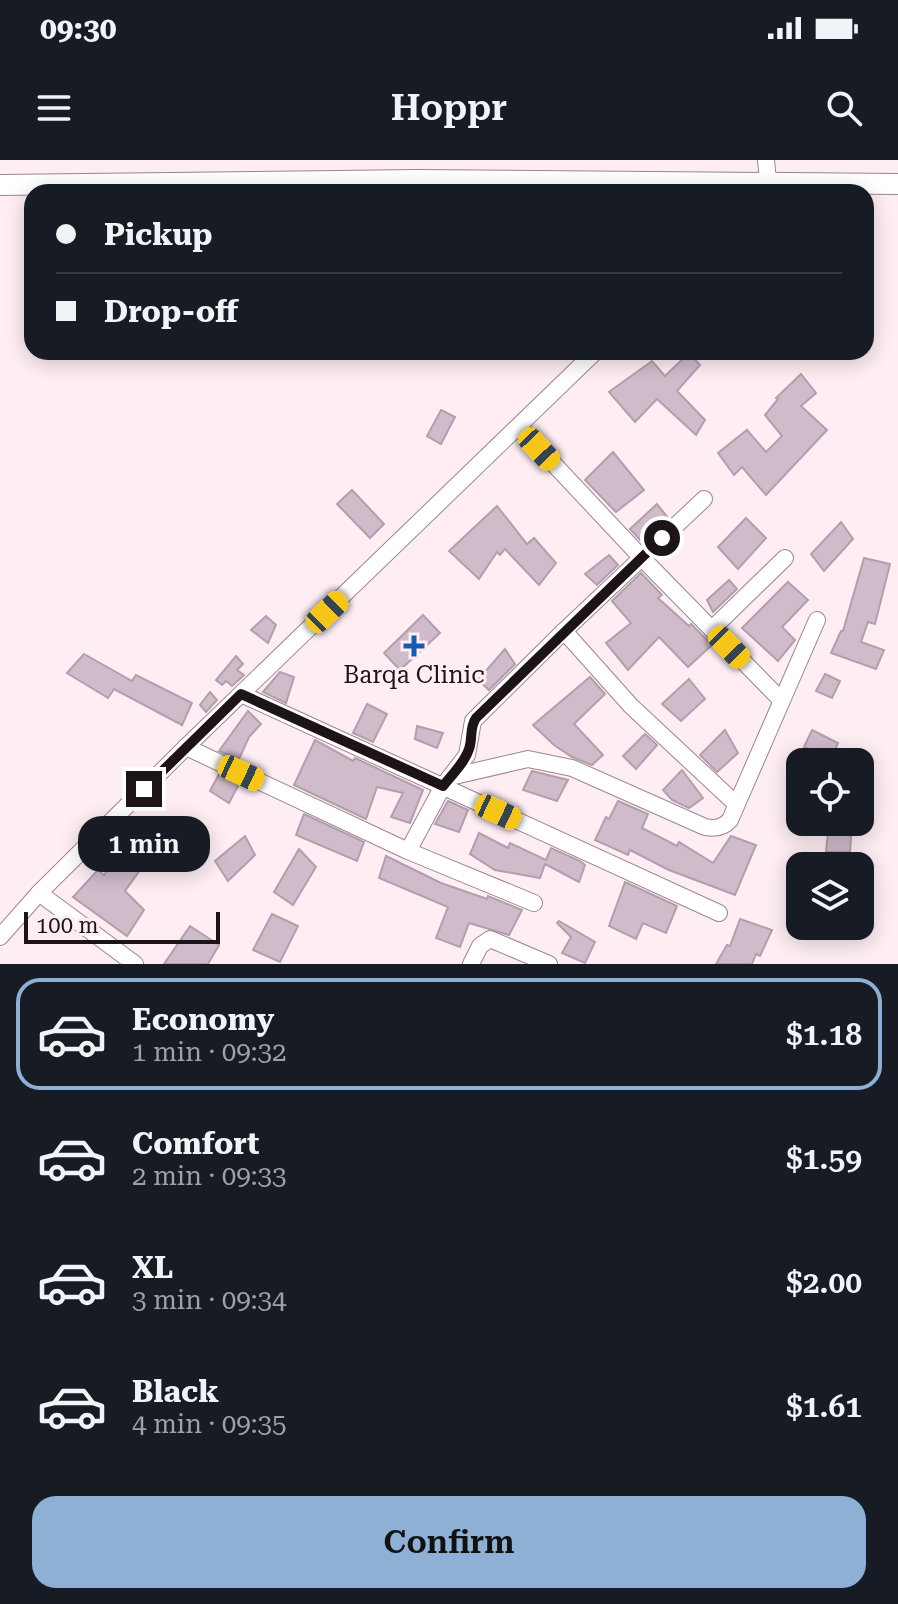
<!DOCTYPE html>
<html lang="en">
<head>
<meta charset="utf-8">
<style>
	body { margin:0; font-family:"Roboto Serif",serif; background:#242831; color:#f1f3f6; height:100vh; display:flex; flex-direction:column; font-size:30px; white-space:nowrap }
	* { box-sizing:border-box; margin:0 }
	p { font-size:26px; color:#9ea1a6 }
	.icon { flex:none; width:44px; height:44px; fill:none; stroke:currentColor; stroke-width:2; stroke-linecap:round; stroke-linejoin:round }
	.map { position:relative; height:804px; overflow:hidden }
	.sheet { display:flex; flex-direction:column; background:#171b24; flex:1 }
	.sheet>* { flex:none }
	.top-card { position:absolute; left:24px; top:24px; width:850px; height:176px; border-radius:24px; box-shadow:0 4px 20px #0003; display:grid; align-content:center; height:176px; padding:0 32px; background:#171b24 }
	.fabs { position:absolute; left:786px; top:588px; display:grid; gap:16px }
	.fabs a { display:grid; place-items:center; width:88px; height:88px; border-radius:16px; background:#171b24; box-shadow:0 4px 20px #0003; font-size:40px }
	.scale { position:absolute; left:24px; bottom:20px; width:196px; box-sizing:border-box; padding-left:8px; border:4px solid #1d1417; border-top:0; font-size:22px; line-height:28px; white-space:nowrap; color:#1d1417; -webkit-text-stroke:6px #feeef3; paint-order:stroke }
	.end { position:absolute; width:36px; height:36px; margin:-18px; border:10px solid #1d1417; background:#fff; box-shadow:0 0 0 4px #fff }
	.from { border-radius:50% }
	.bubble { position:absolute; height:56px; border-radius:24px; background:#171b24; box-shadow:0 4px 20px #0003; font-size:26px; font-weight:600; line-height:56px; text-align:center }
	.car { position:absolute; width:24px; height:48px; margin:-24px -12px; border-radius:10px; box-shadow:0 0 6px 2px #0007; background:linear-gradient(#f5c518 24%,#345 0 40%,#f5c518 0 76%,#345 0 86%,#f5c518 0) }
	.top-card b { display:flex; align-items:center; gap:28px; height:76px; font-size:30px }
	.top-card b+b { border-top:2px solid #363941 }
	.top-card i { width:20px; height:20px; background:#f1f3f6 }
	ul { padding:14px 0 0; list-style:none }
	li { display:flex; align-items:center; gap:24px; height:112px; margin:0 16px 12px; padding:0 16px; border:4px solid transparent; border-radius:24px }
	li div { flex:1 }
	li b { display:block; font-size:30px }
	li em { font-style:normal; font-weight:600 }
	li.selected { border-color:#8eb0d5 }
	li>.icon { width:72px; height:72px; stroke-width:1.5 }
	.action { display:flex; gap:16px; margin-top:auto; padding:16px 32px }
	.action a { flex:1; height:92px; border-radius:24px; background:#8eb0d5; color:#111; font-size:32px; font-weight:600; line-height:92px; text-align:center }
	.status { display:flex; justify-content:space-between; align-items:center; height:56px; padding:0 40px; background:#171b24; direction:ltr }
	.status svg { height:22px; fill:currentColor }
	header { display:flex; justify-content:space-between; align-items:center; height:104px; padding:0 32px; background:#171b24; font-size:36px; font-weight:600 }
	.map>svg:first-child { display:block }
</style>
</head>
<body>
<div class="status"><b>09:30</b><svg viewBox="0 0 49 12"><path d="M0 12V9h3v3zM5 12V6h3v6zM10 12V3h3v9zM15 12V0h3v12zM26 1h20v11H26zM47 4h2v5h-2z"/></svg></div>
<header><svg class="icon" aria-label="menu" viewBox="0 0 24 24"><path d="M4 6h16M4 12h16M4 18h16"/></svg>Hoppr<svg class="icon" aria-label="search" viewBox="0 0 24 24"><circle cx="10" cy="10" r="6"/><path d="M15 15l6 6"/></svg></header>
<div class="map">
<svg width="898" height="804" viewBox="0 0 898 804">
	<rect width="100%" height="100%" fill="#feeef3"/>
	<g fill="#d0bbcb" stroke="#b29ead" stroke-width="2">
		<path d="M689,193L700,205L677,231L705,260L696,275L657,239L635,262L609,232L652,201L665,216Z"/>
		<path d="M801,214L816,233L801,246L827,270L766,335L742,307L734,315L718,293L747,270L766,292L782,276L765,255L778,239L776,238Z"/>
		<path d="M441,250L455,257L441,284L427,276Z"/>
		<path d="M613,292L644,330L616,352L585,320Z"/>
		<path d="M352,330L384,364L370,378L337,344Z"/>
		<path d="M657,344L668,358L642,382L630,369Z"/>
		<path d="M497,346L527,384L534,378L556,403L539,425L505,389L500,395L497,392L479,419L449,391Z"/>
		<path d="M746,358L766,378L738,409L718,387Z"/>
		<path d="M841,362L853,379L824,411L811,394Z"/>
		<path d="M609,395L618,405L597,425L585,414Z"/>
		<path d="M864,398L890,404L875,464L868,462L861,482L884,490L876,509L831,493L841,471H843Z"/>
		<path d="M641,413L662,435L658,438L689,466L691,464L712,485L688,507L659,477L628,510L606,483L631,463L612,441Z"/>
		<path d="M729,420L737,429L713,452L707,440Z"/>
		<path d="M788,422L808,440L782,467L795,480L778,501L742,468Z"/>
		<path d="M423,455L440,473L400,510L384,493Z"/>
		<path d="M266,456L276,465L268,483L251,470Z"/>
		<path d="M505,489L515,504L489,530L478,520Z"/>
		<path d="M84,494L132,521L136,515L192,543L182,565L114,529L108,538L67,513Z"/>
		<path d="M236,496L243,504L237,510L244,515L232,526L226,521L222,525L216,520Z"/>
		<path d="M280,512L294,517L286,543L263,532Z"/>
		<path d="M825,514L840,521L832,538L816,531Z"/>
		<path d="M590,517L605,534L574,564L603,595L592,605L572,597L554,585L533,565Z"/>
		<path d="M689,519L705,539L681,561L662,544Z"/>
		<path d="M210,532L217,540L206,552L200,545Z"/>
		<path d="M367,544L387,554L373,582L353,573Z"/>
		<path d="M248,551L261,564L249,577L239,599L219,591Z"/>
		<path d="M417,566L443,573L437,588L415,579Z"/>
		<path d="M725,570L738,593L717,612L700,595Z"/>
		<path d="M812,570L838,583L831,600L804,587Z"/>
		<path d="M645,574L657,585L636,609L623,596Z"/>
		<path d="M315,580L353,601L355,598L423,630L410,663L391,657L403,633L377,627L366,659L294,625Z"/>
		<path d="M682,610L703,638L689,648L672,640L663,630Z"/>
		<path d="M532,611L568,620L557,641L523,630Z"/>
		<path d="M219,614L239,624L229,643L210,631Z"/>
		<path d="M448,641L468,650L459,672L435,664Z"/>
		<path d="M618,641L648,654L642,668L677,686L679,682L713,703L731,676L756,685L735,735L669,710L630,690L628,695L595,680L606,657L609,659Z"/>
		<path d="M304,654L364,682L357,701L296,675Z"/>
		<path d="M829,662H852L850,692H826Z"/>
		<path d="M479,673L508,688L510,683L546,700L551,688L580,701L585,705L579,722L545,704L540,718L495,710L470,694Z"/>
		<path d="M245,676L255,695L228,721L215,701Z"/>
		<path d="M127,681L151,695L125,731L144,750L127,776L73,737L98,710L104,715Z"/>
		<path d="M299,689L316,707L293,745L274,732Z"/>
		<path d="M386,696L441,723L487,739L488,736L522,750L509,775L469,763L460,787L436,778L448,747L379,718Z"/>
		<path d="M625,722L677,746L666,773L643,763L636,779L609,766Z"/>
		<path d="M272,754L298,766L280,802L253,790Z"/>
		<path d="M740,759L772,770L760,796L756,794L752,804H716L727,785L730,786Z"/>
		<path d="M559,761L595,782L585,803L562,793L571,777L557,763Z"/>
		<path d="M190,766L219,785L208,804H164Z"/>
	</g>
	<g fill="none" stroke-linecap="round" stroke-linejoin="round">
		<defs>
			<g id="minor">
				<path d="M758,31L768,21L766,0"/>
				<path d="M519,267L641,397L780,539"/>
				<path d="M712,469L785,398"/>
				<path d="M564,471L631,546L736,644"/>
				<path d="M241,534L719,753"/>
				<path d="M186,587L408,691L534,743"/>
				<path d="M450,617L528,599L572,608L705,667C715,669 723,668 730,660L817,460"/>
				<path d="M408,691L443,626L467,595L473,561L564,471L704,339"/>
				<path d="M39,733L135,804"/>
				<path d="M0,777L39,733L186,587L595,192"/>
				<path d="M471,804L480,786L490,779L549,804"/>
			</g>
			<path id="major" d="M0,25L417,20L898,24"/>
		</defs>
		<use href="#minor" stroke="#9d858d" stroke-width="18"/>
		<use href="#major" stroke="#9d858d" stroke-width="22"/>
		<use href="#minor" stroke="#fff" stroke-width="16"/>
		<use href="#major" stroke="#fff" stroke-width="20"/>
	</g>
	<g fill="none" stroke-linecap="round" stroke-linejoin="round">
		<path stroke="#1d1417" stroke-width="10" d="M144,629L241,534L443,626C452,615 465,602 469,589C473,578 469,568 476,558L662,378"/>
	</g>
	<path fill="#145dac" stroke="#feeef3" stroke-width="3" d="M410 474h8v8h8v8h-8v8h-8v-8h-8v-8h8z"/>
	<g text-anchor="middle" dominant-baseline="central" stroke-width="6" stroke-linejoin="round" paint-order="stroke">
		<g font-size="24" fill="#1d1417" stroke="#feeef3">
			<text x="414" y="515">Barqa Clinic</text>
		</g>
	</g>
</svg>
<div class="fabs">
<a><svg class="icon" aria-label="locate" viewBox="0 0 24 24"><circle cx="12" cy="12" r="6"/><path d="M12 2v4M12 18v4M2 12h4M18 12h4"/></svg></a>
<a><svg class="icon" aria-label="layers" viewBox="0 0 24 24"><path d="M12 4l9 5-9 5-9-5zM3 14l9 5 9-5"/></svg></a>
</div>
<div class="scale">100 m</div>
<i class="end from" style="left:662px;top:378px"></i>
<i class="end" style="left:144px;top:629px"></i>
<div class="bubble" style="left:78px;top:656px;width:132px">1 min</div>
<i class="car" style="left:539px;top:289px;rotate:137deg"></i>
<i class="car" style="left:327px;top:452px;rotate:46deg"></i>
<i class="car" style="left:729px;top:487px;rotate:136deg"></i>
<i class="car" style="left:241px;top:613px;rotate:115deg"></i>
<i class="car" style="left:498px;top:652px;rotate:115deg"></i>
<div class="top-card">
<b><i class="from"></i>Pickup</b>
<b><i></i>Drop-off</b>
</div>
</div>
<section class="sheet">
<ul>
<li class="selected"><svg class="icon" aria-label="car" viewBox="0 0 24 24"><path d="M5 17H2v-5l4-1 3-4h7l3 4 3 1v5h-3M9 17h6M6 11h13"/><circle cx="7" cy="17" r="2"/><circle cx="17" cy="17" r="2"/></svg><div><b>Economy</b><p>1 min · 09:32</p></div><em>$1.18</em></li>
<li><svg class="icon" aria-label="car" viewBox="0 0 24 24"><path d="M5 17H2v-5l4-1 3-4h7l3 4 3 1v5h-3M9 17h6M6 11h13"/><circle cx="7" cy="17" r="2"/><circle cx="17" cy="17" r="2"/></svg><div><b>Comfort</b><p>2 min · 09:33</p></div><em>$1.59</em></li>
<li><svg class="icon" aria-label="car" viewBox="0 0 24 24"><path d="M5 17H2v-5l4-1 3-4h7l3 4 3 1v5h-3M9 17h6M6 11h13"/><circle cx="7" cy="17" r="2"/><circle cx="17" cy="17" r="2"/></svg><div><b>XL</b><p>3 min · 09:34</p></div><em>$2.00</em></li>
<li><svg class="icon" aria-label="car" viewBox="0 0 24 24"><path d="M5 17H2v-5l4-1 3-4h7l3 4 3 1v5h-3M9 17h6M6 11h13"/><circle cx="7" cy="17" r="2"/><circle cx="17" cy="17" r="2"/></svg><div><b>Black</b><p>4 min · 09:35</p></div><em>$1.61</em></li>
</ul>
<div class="action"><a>Confirm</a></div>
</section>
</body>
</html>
